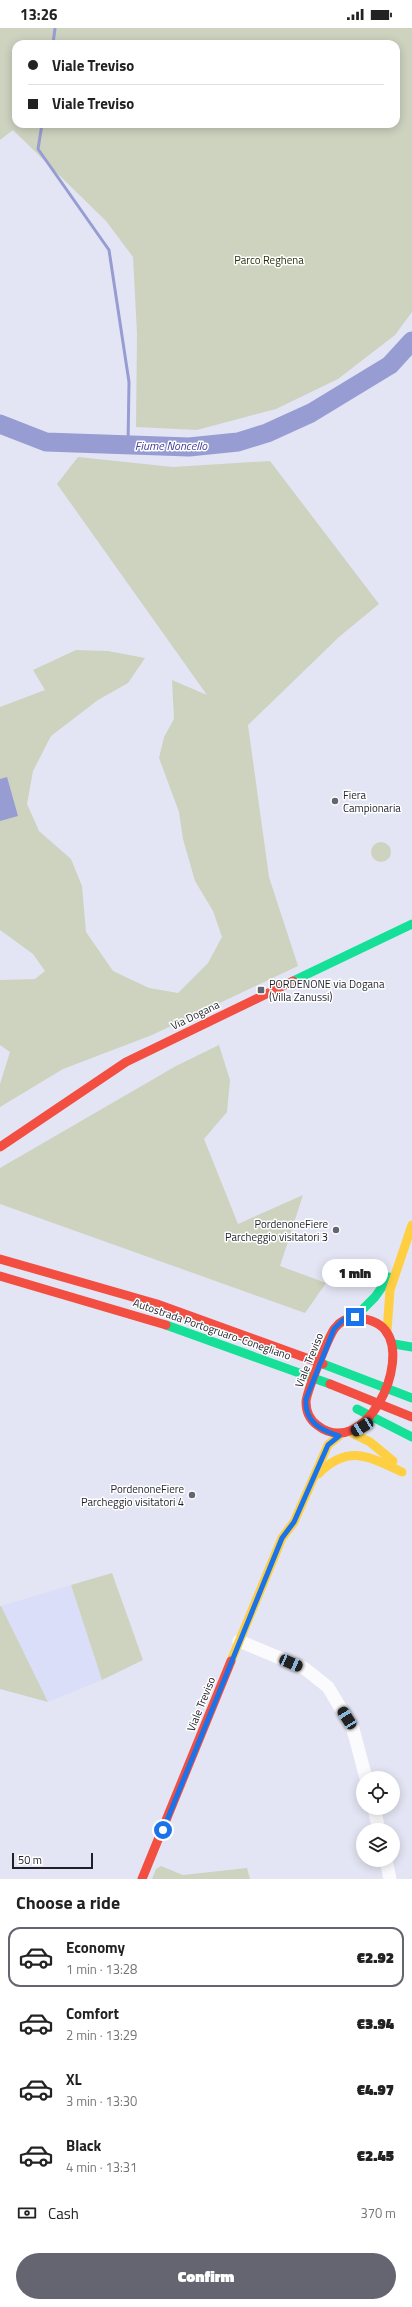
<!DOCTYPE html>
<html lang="en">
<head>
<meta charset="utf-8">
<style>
	body { margin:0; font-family:"Titillium Web",sans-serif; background:#f2f2f2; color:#222; height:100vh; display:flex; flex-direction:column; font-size:15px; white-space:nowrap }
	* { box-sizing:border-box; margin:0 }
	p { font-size:13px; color:#767676 }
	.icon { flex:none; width:22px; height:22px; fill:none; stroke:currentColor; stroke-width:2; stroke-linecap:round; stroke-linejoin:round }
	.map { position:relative; height:1851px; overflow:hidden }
	.panel { display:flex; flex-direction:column; background:#fff; flex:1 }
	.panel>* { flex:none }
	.hud { position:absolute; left:12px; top:12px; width:388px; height:88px; border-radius:12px; box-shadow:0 2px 10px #0003; display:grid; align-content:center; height:88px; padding:0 16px; background:#fff }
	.buttons { position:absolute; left:356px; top:1743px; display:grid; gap:8px }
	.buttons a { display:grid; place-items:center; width:44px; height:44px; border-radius:50%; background:#fff; box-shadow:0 2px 10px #0003; font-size:20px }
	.scale { position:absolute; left:12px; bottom:10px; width:81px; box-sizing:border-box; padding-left:4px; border:2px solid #1f202a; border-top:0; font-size:11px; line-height:14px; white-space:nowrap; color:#1f202a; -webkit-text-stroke:3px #fff; paint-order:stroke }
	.end { position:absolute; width:18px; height:18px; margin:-9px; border:5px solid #1a73e8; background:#fff; box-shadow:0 0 0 2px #fff }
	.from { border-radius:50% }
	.bubble { position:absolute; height:28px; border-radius:14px; background:#fff; box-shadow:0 2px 10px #0003; font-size:13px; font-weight:800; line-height:28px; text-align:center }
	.car { position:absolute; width:12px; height:24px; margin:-12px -6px; border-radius:5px; box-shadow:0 0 3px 1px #0007; background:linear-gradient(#222 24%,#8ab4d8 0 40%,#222 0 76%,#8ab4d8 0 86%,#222 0) }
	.hud b { display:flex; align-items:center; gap:14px; height:38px; font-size:15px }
	.hud b+b { border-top:1px solid #e0e0e0 }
	.hud i { width:10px; height:10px; background:#222 }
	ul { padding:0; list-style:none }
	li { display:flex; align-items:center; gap:12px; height:60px; margin:0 8px 6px; padding:0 8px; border:2px solid transparent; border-radius:12px }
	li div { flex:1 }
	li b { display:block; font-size:15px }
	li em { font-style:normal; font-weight:800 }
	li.active { border-color:#646571 }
	li>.icon { width:36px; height:36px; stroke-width:1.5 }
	h2 { padding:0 16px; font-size:18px; line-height:48px }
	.pay { display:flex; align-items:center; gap:10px; height:44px; padding:0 16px; font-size:15px }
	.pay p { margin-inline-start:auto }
	.button { display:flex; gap:8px; margin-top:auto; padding:8px 16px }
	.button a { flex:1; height:46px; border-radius:24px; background:#646571; color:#fff; font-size:16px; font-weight:800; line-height:46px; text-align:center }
	.status { display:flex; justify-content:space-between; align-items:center; height:28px; padding:0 20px; background:#fff; direction:ltr }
	.status svg { height:11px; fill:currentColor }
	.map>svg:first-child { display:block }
</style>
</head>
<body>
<div class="status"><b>13:26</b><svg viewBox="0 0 49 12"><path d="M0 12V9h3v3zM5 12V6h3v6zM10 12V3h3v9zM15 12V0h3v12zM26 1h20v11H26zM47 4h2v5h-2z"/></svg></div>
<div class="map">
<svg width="412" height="1851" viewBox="0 0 412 1851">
	<rect width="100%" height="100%" fill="#e3e5f4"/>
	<path fill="#dbdef8" d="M71,1557L102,1652L48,1674L1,1578Z"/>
	<g fill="#cdd3bf" fill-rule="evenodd">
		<path d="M0,0H412V284L395,307L338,351L276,381L197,402L136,399L137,306L133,229L106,193L13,102L0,112ZM16,16H396V96H16Z"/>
		<path d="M78,429L173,439L270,433L379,576L339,609L248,697L269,849L298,938L152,1007L63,1041L0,1079V1056L10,1024L0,1017V952L35,951L45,943L33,926L0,902V679L45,662L33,642L76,622L108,623L145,630L128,655L98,672L51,708L33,743L27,776L39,803L71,831L82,858L86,904L113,943L149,960L178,965L208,935L222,909L213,883L195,853L183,811L179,784L159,730L164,709L174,691L172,652L207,667L57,456Z"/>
		<circle cx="381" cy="824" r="10"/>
		<path d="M219,1017L230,1052L227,1084L204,1111L238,1196L303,1167L280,1238L326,1255L305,1285L0,1176V1140L176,1038Z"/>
		<path d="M112,1545L143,1632L102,1652L71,1557Z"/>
		<path d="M0,1578H1L48,1674L0,1661Z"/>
		<path d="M161,1838L183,1847L247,1840L250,1851H152L156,1841Z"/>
	</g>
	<path fill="#979cd2" d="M7,749L18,788L0,793V751Z"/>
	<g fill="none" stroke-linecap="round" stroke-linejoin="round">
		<g stroke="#979cd2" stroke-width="3">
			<path d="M53,16L55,0"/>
			<path d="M42,96L38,121L109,222L129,354L128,417"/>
		</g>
		<path stroke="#979cd2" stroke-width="19" d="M0,396L46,414L189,419L238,414L267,405L311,385L390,337L412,313"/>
		<g stroke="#fbfbfd" stroke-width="13">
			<path d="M239,1613L304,1640L328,1659L353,1701L366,1750"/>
			<path d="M374,1780L379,1802"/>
			<path d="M386,1832L390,1851"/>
		</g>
		<g stroke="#16e098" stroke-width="9">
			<path d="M293,953L412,896"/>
			<path d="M355,1289L375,1269L389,1249"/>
			<path d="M166,1297L330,1356"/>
			<path d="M394,1316L412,1319"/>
			<path d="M323,1336L412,1370"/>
			<path d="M357,1381L412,1409"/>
		</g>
		<g stroke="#ffcf43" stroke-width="9">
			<path d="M387,1303L390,1262L412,1197"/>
			<path d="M352,1405L370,1414L393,1433"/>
			<path d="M318,1446C348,1416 368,1428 402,1444"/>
			<path d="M231,1633L282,1510L294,1494L328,1417L339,1408"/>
		</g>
		<g stroke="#f24e42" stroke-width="9">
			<path d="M0,1119L126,1034L293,953"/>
			<path d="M0,1231L157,1276L323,1336"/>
			<path d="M0,1248L166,1297"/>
			<path d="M355,1289C366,1291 378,1293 385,1302C412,1334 364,1434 317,1397C309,1391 306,1383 306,1374C306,1366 329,1307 335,1300C340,1293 346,1291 355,1289Z"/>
			<path d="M330,1356L412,1389"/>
			<path d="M142,1851L231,1633"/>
		</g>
	</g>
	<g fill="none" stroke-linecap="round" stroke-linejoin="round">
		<path stroke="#1a73e8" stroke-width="5" d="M163,1802L282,1510L294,1494L328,1417L339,1408C320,1402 304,1393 306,1371L334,1301L343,1292L355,1289"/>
	</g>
	<g fill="#646571" stroke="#fff" stroke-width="1.5">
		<circle cx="335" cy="773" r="4"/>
		<rect x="257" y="958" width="8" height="8" rx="2"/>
		<circle cx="336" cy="1202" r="4"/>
		<circle cx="192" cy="1467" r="4"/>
	</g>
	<g text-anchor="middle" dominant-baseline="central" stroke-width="3" stroke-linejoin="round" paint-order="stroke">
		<g font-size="11" fill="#2a2f0a" stroke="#fff">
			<text x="269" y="232">Parco Reghena</text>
		</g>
		<g font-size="11" fill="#1f202a" stroke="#fff" text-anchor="start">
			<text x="343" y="767">Fiera<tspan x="343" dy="13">Campionaria</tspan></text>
			<text x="269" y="956">PORDENONE via Dogana<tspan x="269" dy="13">(Villa Zanussi)</tspan></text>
			<text x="328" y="1196" text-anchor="end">PordenoneFiere<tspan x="328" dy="13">Parcheggio visitatori 3</tspan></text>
			<text x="184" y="1461" text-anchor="end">PordenoneFiere<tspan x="184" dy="13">Parcheggio visitatori 4</tspan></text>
		</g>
		<g font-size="11" fill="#1f202a" stroke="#fff">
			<text transform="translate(195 987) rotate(-26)">Via Dogana</text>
			<text transform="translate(212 1301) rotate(19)">Autostrada Portogruaro-Conegliano</text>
			<text transform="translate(309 1332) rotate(-68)">Viale Treviso</text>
			<text transform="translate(201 1676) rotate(-68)">Viale Treviso</text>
		</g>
		<g font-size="12" font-style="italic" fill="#434199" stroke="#fff">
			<text x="171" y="417">Fiume Noncello</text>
		</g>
	</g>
</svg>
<div class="buttons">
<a><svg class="icon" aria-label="locate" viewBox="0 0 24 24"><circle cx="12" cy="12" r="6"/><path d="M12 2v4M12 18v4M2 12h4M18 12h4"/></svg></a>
<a><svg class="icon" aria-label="layers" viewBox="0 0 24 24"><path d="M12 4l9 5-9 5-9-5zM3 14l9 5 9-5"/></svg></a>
</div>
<div class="scale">50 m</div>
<i class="end from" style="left:163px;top:1802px"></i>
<i class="end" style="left:355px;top:1289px"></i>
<div class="bubble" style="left:322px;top:1231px;width:66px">1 min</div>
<i class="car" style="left:362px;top:1399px;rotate:238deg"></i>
<i class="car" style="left:291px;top:1635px;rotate:113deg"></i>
<i class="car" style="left:347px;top:1690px;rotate:328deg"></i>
<div class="hud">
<b><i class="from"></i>Viale Treviso</b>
<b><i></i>Viale Treviso</b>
</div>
</div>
<section class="panel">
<h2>Choose a ride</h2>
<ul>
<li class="active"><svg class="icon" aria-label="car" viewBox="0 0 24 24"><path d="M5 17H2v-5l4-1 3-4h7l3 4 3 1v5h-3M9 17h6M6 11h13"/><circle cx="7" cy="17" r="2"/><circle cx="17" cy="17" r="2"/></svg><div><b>Economy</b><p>1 min · 13:28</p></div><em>€2.92</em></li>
<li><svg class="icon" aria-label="car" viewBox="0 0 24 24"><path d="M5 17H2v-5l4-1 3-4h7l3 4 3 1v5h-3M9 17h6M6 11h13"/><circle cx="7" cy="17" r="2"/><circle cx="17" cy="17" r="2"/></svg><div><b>Comfort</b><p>2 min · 13:29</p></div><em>€3.94</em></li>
<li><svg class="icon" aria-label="car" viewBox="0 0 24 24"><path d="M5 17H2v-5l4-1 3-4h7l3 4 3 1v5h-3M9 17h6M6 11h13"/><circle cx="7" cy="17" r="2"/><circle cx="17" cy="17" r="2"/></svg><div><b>XL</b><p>3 min · 13:30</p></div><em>€4.97</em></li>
<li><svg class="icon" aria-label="car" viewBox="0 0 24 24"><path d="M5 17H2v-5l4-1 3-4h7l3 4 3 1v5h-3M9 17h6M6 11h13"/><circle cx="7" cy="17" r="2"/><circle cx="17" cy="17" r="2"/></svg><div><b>Black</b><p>4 min · 13:31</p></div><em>€2.45</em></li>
</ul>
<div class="pay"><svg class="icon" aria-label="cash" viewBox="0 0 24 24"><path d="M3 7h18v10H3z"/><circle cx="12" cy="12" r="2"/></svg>Cash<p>370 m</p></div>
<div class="button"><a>Confirm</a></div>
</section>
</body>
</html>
